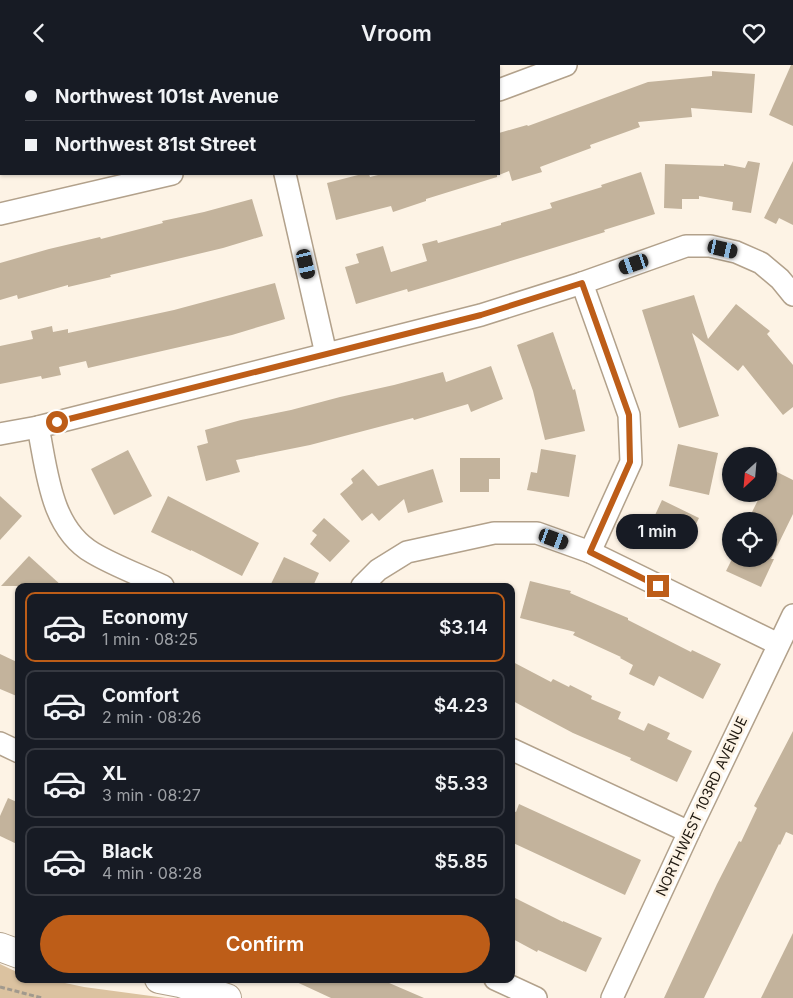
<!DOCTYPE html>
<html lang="en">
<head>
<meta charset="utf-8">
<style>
	body { margin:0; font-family:Inter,sans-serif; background:#20242c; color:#f1f3f6; height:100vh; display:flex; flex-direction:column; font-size:19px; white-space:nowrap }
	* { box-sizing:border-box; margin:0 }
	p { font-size:16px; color:#9ea1a6 }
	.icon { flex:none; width:28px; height:28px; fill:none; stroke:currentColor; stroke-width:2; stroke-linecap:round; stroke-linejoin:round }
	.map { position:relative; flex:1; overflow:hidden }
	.details { position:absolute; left:15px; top:518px; width:500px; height:400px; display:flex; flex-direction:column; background:#171b24; border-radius:10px; box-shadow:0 1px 4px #0004 }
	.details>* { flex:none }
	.guide { position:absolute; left:0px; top:0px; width:500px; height:110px; box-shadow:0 1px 4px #0004; display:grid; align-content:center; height:110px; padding:0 25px; background:#171b24 }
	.needle { width:32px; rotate:206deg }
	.controls { position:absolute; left:722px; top:382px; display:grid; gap:10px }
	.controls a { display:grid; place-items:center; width:55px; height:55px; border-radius:50%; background:#171b24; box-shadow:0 1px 4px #0004; font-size:25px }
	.end { position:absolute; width:22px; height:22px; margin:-11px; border:6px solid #bd5d18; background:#fff; box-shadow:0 0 0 2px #fff }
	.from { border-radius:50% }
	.bubble { position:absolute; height:35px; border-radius:18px; background:#171b24; box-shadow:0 1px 4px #0004; font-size:16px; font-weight:600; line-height:35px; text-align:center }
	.car { position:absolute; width:15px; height:30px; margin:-15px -8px; border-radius:6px; box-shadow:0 0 4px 1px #0007; background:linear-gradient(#222 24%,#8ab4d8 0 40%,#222 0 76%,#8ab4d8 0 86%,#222 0) }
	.guide b { display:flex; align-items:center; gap:18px; height:48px; font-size:19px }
	.guide b+b { border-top:1px solid #363941 }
	.guide i { width:12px; height:12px; background:#f1f3f6 }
	ul { padding:9px 0 0; list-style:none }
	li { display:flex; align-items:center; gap:15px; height:70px; margin:0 10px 8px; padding:0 15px; border:2px solid #363941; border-radius:10px }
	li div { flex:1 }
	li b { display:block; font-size:19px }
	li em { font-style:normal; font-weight:600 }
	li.on { border-color:#bd5d18 }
	li>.icon { width:45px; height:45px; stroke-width:1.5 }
	.primary-button { display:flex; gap:10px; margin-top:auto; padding:10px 25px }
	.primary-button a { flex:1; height:58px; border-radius:30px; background:#bd5d18; color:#fff; font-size:20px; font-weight:600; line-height:58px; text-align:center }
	header { display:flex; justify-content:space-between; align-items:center; height:65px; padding:0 25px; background:#171b24; font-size:22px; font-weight:600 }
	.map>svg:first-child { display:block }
</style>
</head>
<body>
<header><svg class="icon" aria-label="back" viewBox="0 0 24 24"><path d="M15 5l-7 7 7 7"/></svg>Vroom<svg class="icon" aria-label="heart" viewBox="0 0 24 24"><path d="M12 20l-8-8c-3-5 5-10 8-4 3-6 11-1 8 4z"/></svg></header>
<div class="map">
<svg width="793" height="933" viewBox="0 0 793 933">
	<rect width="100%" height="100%" fill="#fdf3e5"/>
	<path fill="#dbc2a0" d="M0,899L19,908V914H46L84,922L166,933H0Z"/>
	<g fill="#c3b39c">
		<path d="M791,0H793V61L769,50Z"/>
		<path d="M712,6L755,9L752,48L691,43L692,52L638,57L640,62L590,80L591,83L540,102L542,107L512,116L509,106L499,110V68L527,60L528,61L648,17L712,11Z"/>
		<path d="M748,96L760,98L751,148L732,145L733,137L699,131V134H682V144L664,143L665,99L724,101V99L745,103Z"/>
		<path d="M793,96V160L779,153L776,159L764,153Z"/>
		<path d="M641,107L655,149L604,165L605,167L449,215L408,227L407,224L356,239L345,202L359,198L356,189L383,181L391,207L427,196L422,179L437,175L438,178L501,160V158L552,143L550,138L602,122L601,120Z"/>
		<path d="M362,109H369L370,112L382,109H497V112L426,134V136L393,147L391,141L336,155L327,118Z"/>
		<path d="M252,134L263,171L223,183L110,210L111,212L68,222V220L18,234L17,230L0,235V198L49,184L100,172L101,174L163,158L162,156L204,147Z"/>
		<path d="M275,218L285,254L232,270L88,303L86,296L59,302L61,310L42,314L41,311L0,319V281L33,274L31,266L52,261L53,267L68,264V268L174,245Z"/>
		<path d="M694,230L708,274L736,239L770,266L767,269L793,300V342L783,350L743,300L738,306L692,268L719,351L679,363L642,245Z"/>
		<path d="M553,267L573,325L575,324L585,366L545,375L533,326L517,280Z"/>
		<path d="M491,301L503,334L471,347L468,339L414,355L413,353L310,380L236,395L240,407L206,416L197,381L208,378L205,365L241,355L291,345L340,332L394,320L443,307L446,317Z"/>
		<path d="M678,379L718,388L709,430L669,421Z"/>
		<path d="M541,384L576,390L569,432L527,425L531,407L537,408Z"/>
		<path d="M128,385L152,431L114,450L91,404Z"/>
		<path d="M460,393H500V414H489V427H460Z"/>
		<path d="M363,404L378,421L433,404L443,437L408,448L404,434L379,456L372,448L362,456L340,429L353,418L351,414Z"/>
		<path d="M773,405L793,415V449L771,494H774L761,522L726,506L732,494H769V456H764L751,449L761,429H769V413Z"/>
		<path d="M0,431L22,451L0,475Z"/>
		<path d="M168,431L259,478L242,511L191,485V486L151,467Z"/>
		<path d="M662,435L699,453L692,467L677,460L665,484L644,474Z"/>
		<path d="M324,453L350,476L330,497L310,479L317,470L312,466Z"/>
		<path d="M29,491L62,521H1Z"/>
		<path d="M284,492L319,508L313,521H270Z"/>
		<path d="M530,516L571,526L570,528L628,553V555L691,587L692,585L721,599L703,634L659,611L654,621L629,609L633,600L620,593L621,592L573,570L575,567L520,553Z"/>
		<path d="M0,589L19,598V632L0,624Z"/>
		<path d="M511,596L551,617L553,614L569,622L570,620L592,631L591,634L621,647L618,654L644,666L648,658L670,668L667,674L692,686L677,717L630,695L631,693L573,668L511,635Z"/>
		<path d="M793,666V770L786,767L780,780L779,779L704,933H664L717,819L739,776L741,777L757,743L754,741Z"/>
		<path d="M8,733L19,738V780L0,771V751Z"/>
		<path d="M519,739L641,795L625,830L511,777V745L516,747Z"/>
		<path d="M511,831L563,857V856L602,873L586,907L538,885L537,887L511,873Z"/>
		<path d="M793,868V933H761Z"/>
		<path d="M290,914H380L424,933H331Z"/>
	</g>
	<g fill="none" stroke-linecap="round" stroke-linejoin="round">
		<defs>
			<path id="lane" d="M91,0L92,1"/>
			<g id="street">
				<path d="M499,25L566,0"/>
				<path d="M285,109L326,289"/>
				<path d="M0,149L172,109"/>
				<path d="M582,218L629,350L631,397L590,487"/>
				<path d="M38,362C47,405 50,463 93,488C115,501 140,510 163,521"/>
				<path d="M0,369L38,362L481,250L582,218L686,181H710L736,187L761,198L780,214L793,230"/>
				<path d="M362,521L378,505L407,487L494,468H537L590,487L778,579"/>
				<path d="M0,678L19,687"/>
				<path d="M511,684L689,767"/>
				<path d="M495,914L536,933"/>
				<path d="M612,933L689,767L793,550"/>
			</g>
			<g id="secondary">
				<path d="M0,882L19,889"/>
				<path d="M159,914L180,918L227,933"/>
			</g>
		</defs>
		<use href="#lane" stroke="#b2a18b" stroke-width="12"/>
		<use href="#street" stroke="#b2a18b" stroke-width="24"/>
		<use href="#secondary" stroke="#b2a18b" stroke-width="30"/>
		<path stroke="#a1998d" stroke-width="3" stroke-dasharray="5 2.5" stroke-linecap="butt" d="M0,922L42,933"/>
		<use href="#lane" stroke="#fff" stroke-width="10"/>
		<use href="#street" stroke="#fff" stroke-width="21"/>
		<use href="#secondary" stroke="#fff" stroke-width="28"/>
	</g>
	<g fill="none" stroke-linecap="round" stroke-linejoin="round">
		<path stroke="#bd5d18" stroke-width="6" d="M57,357L481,250L582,218L629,350L630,397L590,487L658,521"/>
	</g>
	<g text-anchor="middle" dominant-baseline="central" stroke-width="5" stroke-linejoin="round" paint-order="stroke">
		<g font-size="14" fill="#1d170f" stroke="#fdf3e5">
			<text transform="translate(701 741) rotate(-65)">NORTHWEST 103RD AVENUE</text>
		</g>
	</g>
</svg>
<div class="controls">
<a><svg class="needle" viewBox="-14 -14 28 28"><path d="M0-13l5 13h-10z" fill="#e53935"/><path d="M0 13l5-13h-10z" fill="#9ea1a6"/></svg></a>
<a><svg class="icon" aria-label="locate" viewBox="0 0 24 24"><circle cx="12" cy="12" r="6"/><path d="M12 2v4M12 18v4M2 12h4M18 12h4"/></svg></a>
</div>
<i class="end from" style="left:57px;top:357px"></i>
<i class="end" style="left:658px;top:521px"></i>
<div class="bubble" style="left:616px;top:449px;width:82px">1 min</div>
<i class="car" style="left:723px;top:184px;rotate:103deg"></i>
<i class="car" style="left:306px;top:199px;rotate:167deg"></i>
<i class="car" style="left:634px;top:199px;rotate:251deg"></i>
<i class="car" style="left:554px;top:474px;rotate:110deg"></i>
<div class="guide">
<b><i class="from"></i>Northwest 101st Avenue</b>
<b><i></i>Northwest 81st Street</b>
</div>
<section class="details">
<ul>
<li class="on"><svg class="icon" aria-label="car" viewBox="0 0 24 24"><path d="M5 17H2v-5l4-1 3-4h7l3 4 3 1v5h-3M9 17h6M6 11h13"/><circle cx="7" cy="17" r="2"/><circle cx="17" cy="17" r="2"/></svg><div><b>Economy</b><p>1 min · 08:25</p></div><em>$3.14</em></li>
<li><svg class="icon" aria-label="car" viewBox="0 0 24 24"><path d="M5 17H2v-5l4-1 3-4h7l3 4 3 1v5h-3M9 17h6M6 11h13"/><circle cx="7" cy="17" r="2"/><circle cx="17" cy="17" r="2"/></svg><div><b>Comfort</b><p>2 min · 08:26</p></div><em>$4.23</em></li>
<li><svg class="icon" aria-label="car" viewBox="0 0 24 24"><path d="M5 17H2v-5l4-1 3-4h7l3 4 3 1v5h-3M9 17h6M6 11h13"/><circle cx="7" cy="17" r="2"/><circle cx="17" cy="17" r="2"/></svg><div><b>XL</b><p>3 min · 08:27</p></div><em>$5.33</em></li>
<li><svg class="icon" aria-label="car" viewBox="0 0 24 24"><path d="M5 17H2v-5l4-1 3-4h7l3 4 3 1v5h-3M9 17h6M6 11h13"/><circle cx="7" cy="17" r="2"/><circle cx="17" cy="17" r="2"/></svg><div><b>Black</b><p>4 min · 08:28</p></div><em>$5.85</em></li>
</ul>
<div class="primary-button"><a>Confirm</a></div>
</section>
</div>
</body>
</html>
